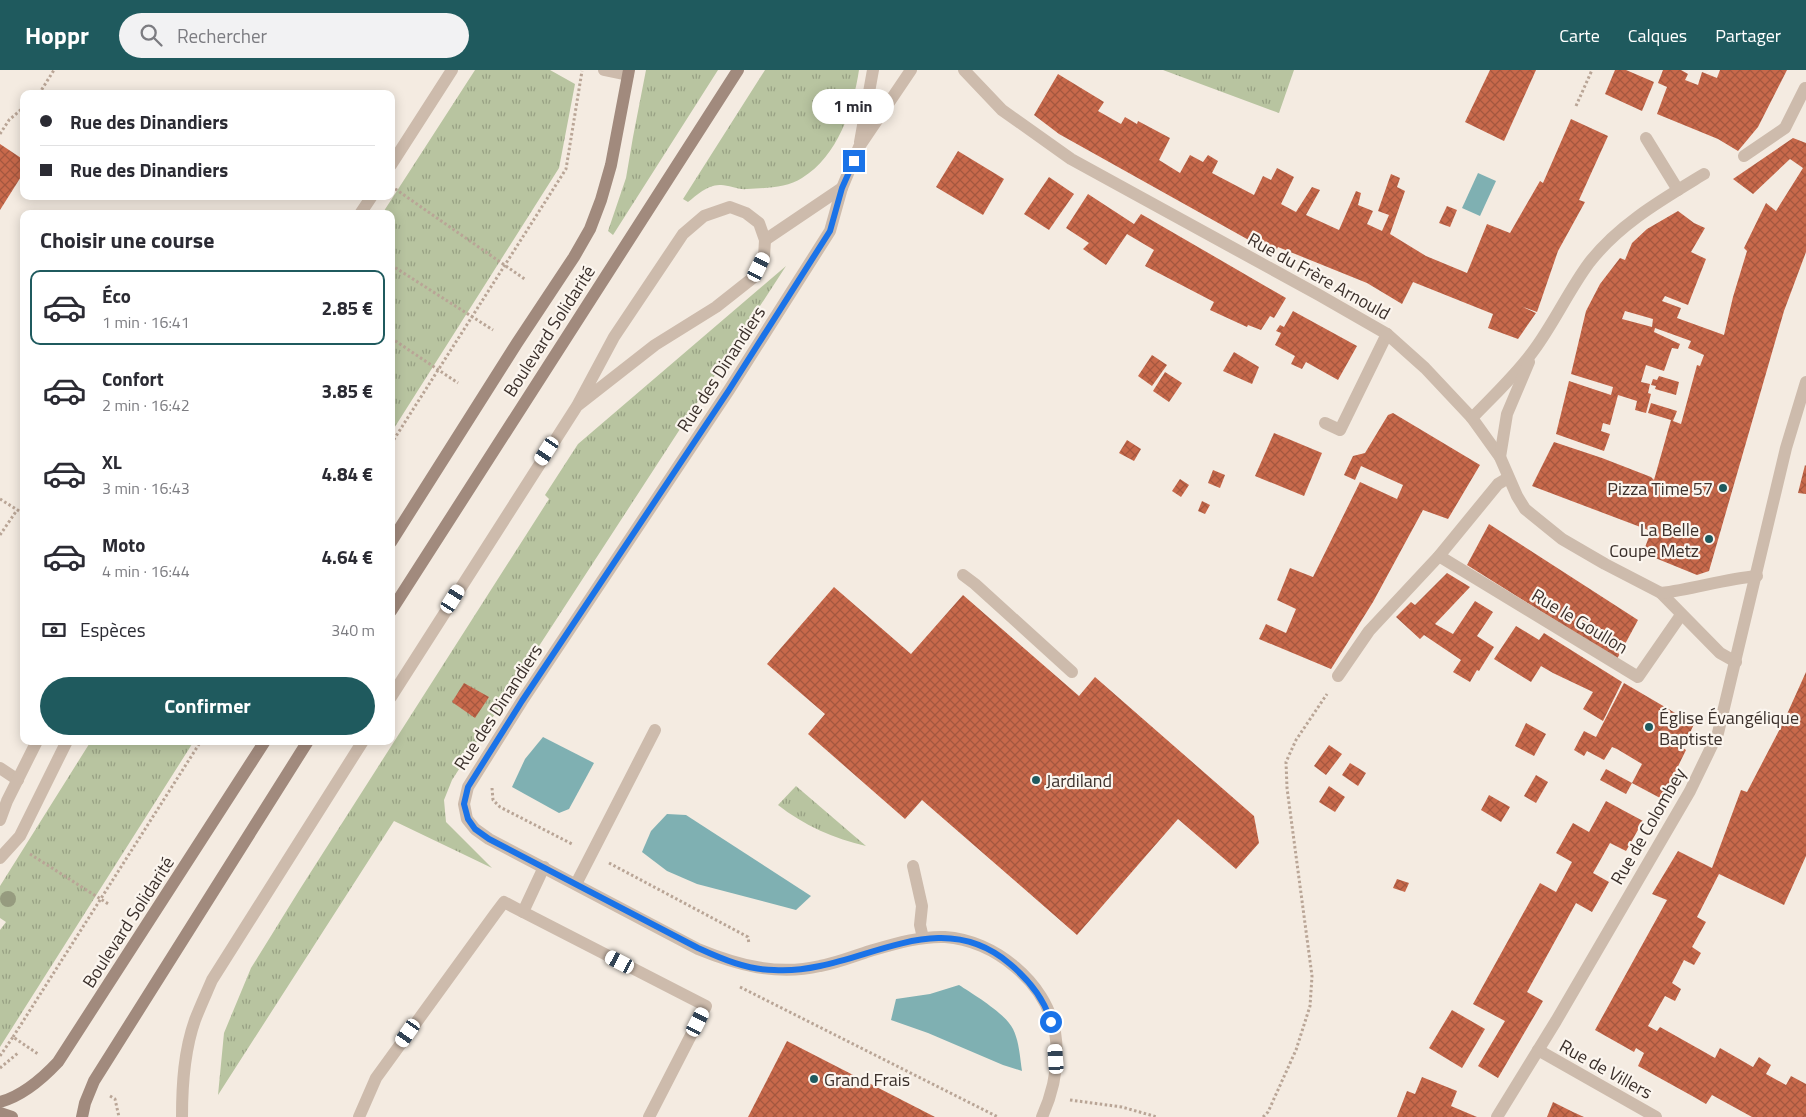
<!DOCTYPE html>
<html lang="fr">
<head>
<meta charset="utf-8">
<style>
	body { margin:0; font-family:"Titillium Web",sans-serif; background:#f2f2f3; color:#2b2b33; height:100vh; display:flex; flex-direction:column; font-size:19px; white-space:nowrap }
	* { box-sizing:border-box; margin:0 }
	p { font-size:16px; color:#7c7c81 }
	.icon { flex:none; width:28px; height:28px; fill:none; stroke:currentColor; stroke-width:2; stroke-linecap:round; stroke-linejoin:round }
	.map { position:relative; flex:1; overflow:hidden }
	.details { position:absolute; left:20px; top:140px; width:375px; height:535px; display:flex; flex-direction:column; background:#fff; border-radius:10px; box-shadow:0 2px 12px #0003 }
	.details>* { flex:none }
	.hud { position:absolute; left:20px; top:20px; width:375px; height:110px; border-radius:10px; box-shadow:0 2px 12px #0003; display:grid; align-content:center; height:110px; padding:0 20px; background:#fff }
	.end { position:absolute; width:22px; height:22px; margin:-11px; border:6px solid #1a73e8; background:#fff; box-shadow:0 0 0 2px #fff }
	.from { border-radius:50% }
	.bubble { position:absolute; height:35px; border-radius:18px; background:#fff; box-shadow:0 2px 12px #0003; font-size:16px; font-weight:700; line-height:35px; text-align:center }
	.car { position:absolute; width:15px; height:30px; margin:-15px -8px; border-radius:6px; box-shadow:0 0 4px 1px #0007; background:linear-gradient(#fff 24%,#345 0 40%,#fff 0 76%,#345 0 86%,#fff 0) }
	.hud b { display:flex; align-items:center; gap:18px; height:48px; font-size:19px }
	.hud b+b { border-top:1px solid #e1e1e2 }
	.hud i { width:12px; height:12px; background:#2b2b33 }
	ul { padding:0; list-style:none }
	li { display:flex; align-items:center; gap:15px; height:75px; margin:0 10px 8px; padding:0 10px; border:2px solid transparent; border-radius:10px }
	li div { flex:1 }
	li b { display:block; font-size:19px }
	li em { font-style:normal; font-weight:700 }
	li.selected { border-color:#1f5a5e }
	li>.icon { width:45px; height:45px; stroke-width:1.5 }
	h2 { padding:0 20px; font-size:22px; line-height:60px }
	.pay { display:flex; align-items:center; gap:12px; height:55px; padding:0 20px; font-size:19px }
	.pay p { margin-inline-start:auto }
	.cta { display:flex; gap:10px; margin-top:auto; padding:10px 20px }
	.cta a { flex:1; height:58px; border-radius:30px; background:#1f5a5e; color:#fff; font-size:20px; font-weight:700; line-height:58px; text-align:center }
	header { display:flex; align-items:center; gap:30px; box-sizing:border-box; height:70px; padding:0 25px; background:#1f5a5e; color:#fff }
	header strong { font-size:24px }
	nav { display:flex; gap:28px; margin-inline-start:auto; font-size:18px }
	.search { width:350px; height:45px; background:#f2f2f3; display:flex; align-items:center; gap:12px; box-sizing:border-box; padding:0 18px; border-radius:28px; color:#7c7c81; font-size:19px }
	.map>svg:first-child { display:block }
</style>
</head>
<body>
<header>
<strong>Hoppr</strong>
<div class="search"><svg class="icon" aria-label="search" viewBox="0 0 24 24"><circle cx="10" cy="10" r="6"/><path d="M15 15l6 6"/></svg>Rechercher</div>
<nav><a>Carte</a><a>Calques</a><a>Partager</a></nav>
</header>
<div class="map">
<svg width="1806" height="1047" viewBox="0 0 1806 1047">
	<defs>
		<pattern id="grass-tufts" width="24" height="20" patternUnits="userSpaceOnUse" patternTransform="scale(1.25)"><rect width="24" height="20" fill="#b8c4a0"/><path d="M3 7l-1-3M5 7V3M7 7l1-3M15 17l-1-3M17 17v-4M19 17l1-3" fill="none" stroke="#97a083"/></pattern>
		<pattern id="building-cross-hatch" width="8" height="8" patternUnits="userSpaceOnUse" patternTransform="scale(1.25)"><rect width="8" height="8" fill="#c8694b"/><path d="M0 0l8 8M0 8l8-8" fill="none" stroke="#a4573f"/></pattern>
	</defs>
	<rect width="100%" height="100%" fill="#f4ebe1"/>
	<g fill="url(#grass-tufts)">
		<path d="M475,0H550L575,14L559,98L391,363V144H382Z"/>
		<path d="M646,0H718L613,165L608,161L626,108L633,67Z"/>
		<path d="M765,0H859C853,39 838,86 802,108C787,118 765,118 747,119C738,120 729,115 721,115C708,114 697,125 688,132L683,129Z"/>
		<path d="M1163,0H1294L1279,43Z"/>
		<path d="M786,196L452,710L444,730L446,752L492,798L394,751L218,1025L224,963L251,898L300,819L549,429L545,425L578,374Z"/>
		<path d="M91,671H194L0,977V860L6,852L0,848V816Z"/>
		<path d="M796,716L866,776C835,769 803,755 778,735Z"/>
	</g>
	<g fill="#7fb0b2">
		<path d="M1478,103L1496,111L1480,146L1462,138Z"/>
		<path d="M543,667L594,693L569,739L559,743L512,717L525,689Z"/>
		<path d="M667,744L686,745L811,826L796,840L697,814L667,801L642,782L651,761Z"/>
		<path d="M959,915C973,924 1006,944 1013,959C1019,971 1020,987 1022,1001L1003,995L928,963L891,950L896,929L930,924Z"/>
	</g>
	<g fill="url(#building-cross-hatch)" fill-rule="evenodd">
		<path d="M1490,0H1536L1504,71L1465,52Z"/>
		<path d="M1615,0H1626L1654,12L1642,41L1605,24Z"/>
		<path d="M1663,0H1681L1688,4L1685,10L1698,15L1702,2L1717,8L1720,0H1787L1758,57L1738,81L1718,69L1657,44L1667,17L1658,13Z"/>
		<path d="M1058,4L1104,32L1098,41L1121,54L1125,47L1137,54L1138,51L1170,68L1159,90L1180,103L1190,85L1203,92L1208,85L1218,91L1212,103L1254,125L1263,106L1271,110L1277,98L1294,107L1281,134L1296,142L1312,117L1320,120L1306,145L1339,160L1356,121L1361,123L1358,135L1373,141L1367,154L1382,161L1389,145L1378,141L1391,104L1400,108L1397,117L1405,121L1390,164L1426,186L1467,203L1487,154L1510,163L1540,111L1543,113L1571,49L1608,66L1579,130L1585,132L1558,181L1537,242L1521,236L1536,243L1518,269L1488,258L1493,244L1413,212L1402,234L1367,213L1278,177L1274,184L1059,64L1034,45Z"/>
		<path d="M1793,68L1806,73V182L1784,241L1709,501L1697,505L1643,483L1651,461L1532,416L1554,372L1602,388L1651,407L1654,410L1671,350L1648,343L1651,333L1677,341L1673,351L1681,354L1697,295L1700,296L1704,285L1688,278L1691,271L1655,258L1654,262L1680,274L1678,279L1672,278L1664,301L1646,295L1641,312L1650,314L1648,323L1651,324L1646,343L1635,340L1637,331L1618,325L1610,355L1603,353L1601,361L1610,364L1604,381L1556,364L1569,311L1611,325L1613,317L1571,304L1586,241L1600,214L1620,188L1625,190L1632,173L1647,159L1678,141L1694,153L1705,158L1691,182L1706,189L1688,235L1665,226L1662,231L1681,238L1677,248L1724,265L1733,227L1747,181L1744,178L1766,133L1776,141L1803,98L1790,89L1753,124L1733,109ZM1625,241L1653,249L1652,257L1622,249Z"/>
		<path d="M0,74L24,90V102L0,140Z"/>
		<path d="M958,81L1004,109L983,145L936,117Z"/>
		<path d="M1049,107L1074,124L1049,160L1024,144Z"/>
		<path d="M1088,124L1134,154L1141,144L1286,228L1274,248L1270,246L1261,260L1248,255L1247,257L1210,240L1214,232L1145,196L1154,180L1127,164L1106,195L1083,179L1089,173L1066,158Z"/>
		<path d="M1447,136L1457,140L1450,157L1439,153Z"/>
		<path d="M1293,241L1357,276L1338,310L1306,292L1302,299L1291,294L1295,286L1275,275L1281,263L1276,261L1280,255L1284,257Z"/>
		<path d="M1234,282L1259,297L1252,314L1223,301Z"/>
		<path d="M1152,285L1167,295L1152,316L1138,306Z"/>
		<path d="M1165,302L1182,313L1169,332L1153,321Z"/>
		<path d="M1659,306L1679,312L1676,325L1655,319L1656,316L1651,315L1653,309L1657,310Z"/>
		<path d="M1393,343L1480,395L1448,449L1423,440L1373,532L1331,599L1259,569L1266,554L1286,563L1296,539L1277,530L1290,498L1313,507L1360,412L1397,429L1403,415L1361,396L1355,410L1344,405L1353,386L1365,383L1388,345Z"/>
		<path d="M1274,363L1322,383L1304,426L1255,406Z"/>
		<path d="M1127,370L1141,379L1134,391L1119,383Z"/>
		<path d="M1805,395L1806,396V424L1798,423Z"/>
		<path d="M1213,400L1225,405L1220,418L1208,413Z"/>
		<path d="M1180,409L1189,415L1181,427L1172,421Z"/>
		<path d="M1202,431L1210,435L1205,444L1198,441Z"/>
		<path d="M1489,454L1638,550L1617,589L1467,495Z"/>
		<path d="M1447,503L1470,517L1435,554L1453,564L1475,531L1493,542L1477,566L1494,577L1479,601L1477,600L1470,612L1453,602L1461,590L1424,565L1420,569L1396,547L1411,532L1415,535Z"/>
		<path d="M834,517L911,584L963,525L1079,626L1095,607L1254,746L1259,773L1236,799L1178,749L1077,865L922,730L905,749L808,664L825,644L767,594Z"/>
		<path d="M1516,556L1539,570L1544,563L1622,612L1603,651L1583,639L1593,622L1553,603L1541,596L1531,612L1494,589Z"/>
		<path d="M1806,602V786L1784,835L1719,804L1697,847L1706,852L1692,877L1701,883L1694,895L1684,890L1672,913L1681,919L1675,931L1665,926L1648,956L1657,961L1660,957L1715,988L1720,978L1753,997L1759,987L1771,995L1766,1004L1786,1015L1791,1006L1806,1014V1047H1752L1712,1025L1706,1034L1694,1027L1638,996L1644,983L1636,978L1634,982L1595,960L1667,830L1652,824L1678,781L1712,798L1741,720L1747,722L1783,653Z"/>
		<path d="M464,613L489,627L475,648L452,632Z"/>
		<path d="M1624,613L1694,654L1683,678L1686,680L1662,729L1632,713L1642,694L1617,679L1612,677L1604,690L1587,681L1584,686L1574,680L1584,661L1596,667Z"/>
		<path d="M1526,653L1546,664L1534,686L1515,676Z"/>
		<path d="M1329,675L1342,684L1326,705L1314,696Z"/>
		<path d="M1350,693L1366,703L1358,716L1342,705Z"/>
		<path d="M1606,699L1632,713L1626,724L1600,710Z"/>
		<path d="M1536,705L1548,712L1536,733L1524,726Z"/>
		<path d="M1329,716L1345,727L1335,742L1319,732Z"/>
		<path d="M1489,725L1510,737L1501,752L1481,740Z"/>
		<path d="M1606,731L1643,751L1626,781L1610,773L1593,803L1609,812L1592,842L1576,833L1527,922L1543,931L1498,1008L1478,996L1505,951L1473,934L1540,813L1556,822L1572,792L1556,783L1573,753L1589,762Z"/>
		<path d="M1397,809L1409,813L1405,822L1393,818Z"/>
		<path d="M1452,940L1485,959L1462,998L1429,978Z"/>
		<path d="M787,971L935,1047H748Z"/>
		<path d="M1422,1007L1457,1021L1451,1036L1477,1047H1397L1407,1021L1415,1024Z"/>
		<path d="M1553,1032L1573,1042L1584,1047H1547Z"/>
	</g>
	<g fill="none" stroke-linecap="round" stroke-linejoin="round">
		<g stroke="#b9a596" stroke-width="3" stroke-dasharray="2.5 2.5" stroke-linecap="butt">
			<path d="M39,24L54,0"/>
			<path d="M1576,36L1592,0"/>
			<path d="M0,64L9,50L24,37"/>
			<path d="M391,116L526,210"/>
			<path d="M391,195L493,260"/>
			<path d="M391,268L458,313"/>
			<path d="M391,374L566,99L582,1"/>
			<path d="M0,429L24,444"/>
			<path d="M0,465L17,440"/>
			<path d="M492,718L493,730L500,737L572,774"/>
			<path d="M30,784L110,835"/>
			<path d="M609,793L748,867L749,874"/>
			<path d="M740,917L998,1047"/>
			<path d="M13,967L201,671"/>
			<path d="M0,986L13,967L38,984"/>
			<path d="M0,998L18,983"/>
			<path d="M110,1026L115,1029L119,1047"/>
			<path d="M1070,1030L1122,1037L1157,1047"/>
			<path d="M1263,1047L1268,1042L1296,980L1310,936L1312,906L1287,718L1286,692L1296,670L1327,624"/>
		</g>
		<g stroke="#cdbbac" stroke-width="12">
			<path d="M604,0L628,5"/>
			<path d="M1646,68L1678,120"/>
			<path d="M391,95L452,0"/>
			<path d="M360,144L372,126"/>
			<path d="M765,170L842,118"/>
			<path d="M1325,353L1340,360L1387,264"/>
			<path d="M1439,486L1638,607L1681,545"/>
			<path d="M963,505L975,514L1072,602"/>
			<path d="M391,627L577,336L614,267L683,164L704,146L730,137L746,143L759,153L765,170L764,187L754,207L716,237L655,275L577,336"/>
			<path d="M0,698L18,710"/>
			<path d="M0,750L7,731L37,671"/>
			<path d="M0,788L20,766L67,671"/>
			<path d="M913,796L922,836L920,855L923,868"/>
			<path d="M576,814L655,660"/>
			<path d="M523,842L706,936L649,1047"/>
			<path d="M182,1047C182,1014 184,981 195,950C200,937 206,924 212,910L363,671"/>
			<path d="M359,1047L376,1008L495,844L504,832L523,842L544,797"/>
		</g>
		<g stroke="#cdbbac" stroke-width="12">
			<path d="M911,0L859,77L842,118L830,161L729,320L522,631L468,717L464,734L467,749L475,759L489,769L698,879C737,895 777,906 820,896C837,893 854,886 870,881C894,874 920,866 945,867C994,870 1046,912 1055,962C1060,992 1054,1020 1042,1047"/>
			<path d="M964,0L1002,40L1071,89L1319,225L1387,264L1425,298L1472,348L1500,387L1517,426L1525,439L1562,469L1605,494L1661,523L1720,583L1736,592"/>
			<path d="M860,72L873,0"/>
			<path d="M1744,86L1785,58L1805,18L1806,19"/>
			<path d="M1472,348C1493,326 1516,305 1534,280C1554,253 1569,220 1589,193C1619,154 1663,129 1704,104"/>
			<path d="M1500,387L1507,344L1529,292"/>
			<path d="M1661,523C1694,519 1724,509 1757,506"/>
			<path d="M1338,606L1369,561L1439,486L1498,414L1508,408"/>
			<path d="M1538,980L1656,1047"/>
			<path d="M1497,1047L1556,951L1690,721L1718,663L1786,378L1806,312"/>
		</g>
		<g stroke="#a18a7d" stroke-width="12">
			<path d="M391,472L517,273L574,187L590,159L601,130L611,95L629,0"/>
			<path d="M391,541L738,0"/>
			<path d="M0,1032C22,1026 43,1008 58,992L265,671"/>
			<path d="M0,1043L12,1047"/>
			<path d="M82,1047L85,1033L94,1011L308,671"/>
		</g>
	</g>
	<circle fill="#969b7f" cx="8" cy="829" r="8"/>
	<g fill="none" stroke-linecap="round" stroke-linejoin="round">
		<path stroke="#1a73e8" stroke-width="6" d="M854,91L842,118L830,161L729,320L522,631L468,717L464,734L468,749L475,759L489,769L698,878C722,889 748,900 774,900C788,901 806,899 820,896C886,882 949,842 1010,894C1029,910 1044,928 1051,952"/>
	</g>
	<g fill="#1f5a5e" stroke="#fbf5ee" stroke-width="2">
		<circle cx="1723" cy="418" r="5"/>
		<circle cx="1709" cy="469" r="5"/>
		<circle cx="1649" cy="657" r="5"/>
		<circle cx="1036" cy="710" r="5"/>
		<circle cx="814" cy="1009" r="5"/>
	</g>
	<g text-anchor="middle" dominant-baseline="central" stroke-width="4.5" stroke-linejoin="round" paint-order="stroke">
		<g font-size="18" fill="#3b302b" stroke="#fbf5ee">
			<text transform="translate(1319 206) rotate(29)">Rue du Frère Arnould</text>
			<text transform="translate(549 261) rotate(-57)">Boulevard Solidarité</text>
			<text transform="translate(721 299) rotate(-57)">Rue des Dinandiers</text>
			<text transform="translate(1580 551) rotate(31)">Rue le Goullon</text>
			<text transform="translate(498 637) rotate(-57)">Rue des Dinandiers</text>
			<text transform="translate(1648 756) rotate(-60)">Rue de Colombey</text>
			<text transform="translate(128 852) rotate(-57)">Boulevard Solidarité</text>
			<text transform="translate(1606 999) rotate(29)">Rue de Villers</text>
		</g>
		<g font-size="18" fill="#3b302b" stroke="#fbf5ee" text-anchor="start">
			<text x="1713" y="418" text-anchor="end">Pizza Time 57</text>
			<text x="1699" y="459" text-anchor="end">La Belle<tspan x="1699" dy="21">Coupe Metz</tspan></text>
			<text x="1659" y="647">Église Évangélique<tspan x="1659" dy="21">Baptiste</tspan></text>
			<text x="1046" y="710">Jardiland</text>
			<text x="824" y="1009">Grand Frais</text>
		</g>
	</g>
</svg>
<i class="end from" style="left:1051px;top:952px"></i>
<i class="end" style="left:854px;top:91px"></i>
<div class="bubble" style="left:812px;top:19px;width:82px">1 min</div>
<i class="car" style="left:759px;top:197px;rotate:26deg"></i>
<i class="car" style="left:547px;top:381px;rotate:213deg"></i>
<i class="car" style="left:453px;top:529px;rotate:32deg"></i>
<i class="car" style="left:620px;top:892px;rotate:297deg"></i>
<i class="car" style="left:698px;top:952px;rotate:27deg"></i>
<i class="car" style="left:408px;top:963px;rotate:215deg"></i>
<i class="car" style="left:1056px;top:989px;rotate:356deg"></i>
<div class="hud">
<b><i class="from"></i>Rue des Dinandiers</b>
<b><i></i>Rue des Dinandiers</b>
</div>
<section class="details">
<h2>Choisir une course</h2>
<ul>
<li class="selected"><svg class="icon" aria-label="car" viewBox="0 0 24 24"><path d="M5 17H2v-5l4-1 3-4h7l3 4 3 1v5h-3M9 17h6M6 11h13"/><circle cx="7" cy="17" r="2"/><circle cx="17" cy="17" r="2"/></svg><div><b>Éco</b><p>1 min · 16:41</p></div><em>2.85 €</em></li>
<li><svg class="icon" aria-label="car" viewBox="0 0 24 24"><path d="M5 17H2v-5l4-1 3-4h7l3 4 3 1v5h-3M9 17h6M6 11h13"/><circle cx="7" cy="17" r="2"/><circle cx="17" cy="17" r="2"/></svg><div><b>Confort</b><p>2 min · 16:42</p></div><em>3.85 €</em></li>
<li><svg class="icon" aria-label="car" viewBox="0 0 24 24"><path d="M5 17H2v-5l4-1 3-4h7l3 4 3 1v5h-3M9 17h6M6 11h13"/><circle cx="7" cy="17" r="2"/><circle cx="17" cy="17" r="2"/></svg><div><b>XL</b><p>3 min · 16:43</p></div><em>4.84 €</em></li>
<li><svg class="icon" aria-label="car" viewBox="0 0 24 24"><path d="M5 17H2v-5l4-1 3-4h7l3 4 3 1v5h-3M9 17h6M6 11h13"/><circle cx="7" cy="17" r="2"/><circle cx="17" cy="17" r="2"/></svg><div><b>Moto</b><p>4 min · 16:44</p></div><em>4.64 €</em></li>
</ul>
<div class="pay"><svg class="icon" aria-label="cash" viewBox="0 0 24 24"><path d="M3 7h18v10H3z"/><circle cx="12" cy="12" r="2"/></svg>Espèces<p>340 m</p></div>
<div class="cta"><a>Confirmer</a></div>
</section>
</div>
</body>
</html>
